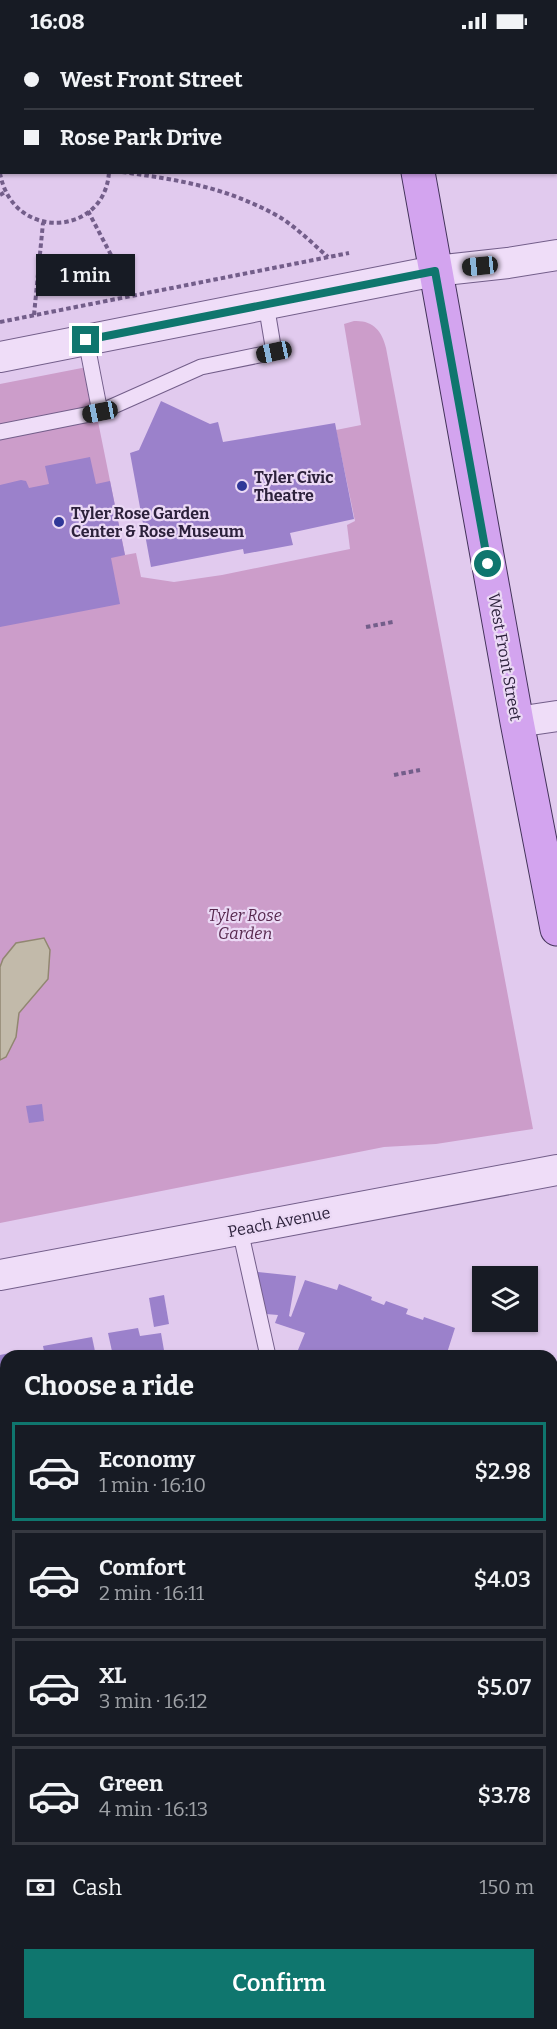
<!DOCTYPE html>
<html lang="en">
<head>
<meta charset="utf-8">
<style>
	body { margin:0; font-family:Bitter,serif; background:#20242c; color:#f1f3f6; height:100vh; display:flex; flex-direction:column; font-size:22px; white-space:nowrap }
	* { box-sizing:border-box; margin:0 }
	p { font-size:20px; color:#9ea1a6 }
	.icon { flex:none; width:33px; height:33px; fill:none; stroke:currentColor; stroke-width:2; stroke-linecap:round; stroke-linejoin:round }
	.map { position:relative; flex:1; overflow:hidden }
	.drawer { position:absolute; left:0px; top:1308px; width:558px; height:680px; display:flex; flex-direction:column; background:#171b24; border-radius:18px 18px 0 0; box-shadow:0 2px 4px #0004 }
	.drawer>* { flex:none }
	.guide { position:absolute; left:0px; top:0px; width:558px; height:132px; box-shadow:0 2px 4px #0004; display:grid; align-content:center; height:132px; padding:0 24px; background:#171b24 }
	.controls { position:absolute; left:472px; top:1224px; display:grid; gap:12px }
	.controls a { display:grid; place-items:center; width:66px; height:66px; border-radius:0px; background:#171b24; box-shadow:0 2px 4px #0004; font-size:30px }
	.end { position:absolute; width:27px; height:27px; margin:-14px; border:8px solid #0f766e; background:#fff; box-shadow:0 0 0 3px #fff }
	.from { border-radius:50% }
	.bubble { position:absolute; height:42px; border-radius:0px; background:#171b24; box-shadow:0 2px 4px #0004; font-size:20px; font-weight:600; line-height:42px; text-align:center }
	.car { position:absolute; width:18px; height:36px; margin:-18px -9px; border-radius:8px; box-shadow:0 0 4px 2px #0007; background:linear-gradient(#222 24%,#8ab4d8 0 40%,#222 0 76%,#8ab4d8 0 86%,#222 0) }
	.guide b { display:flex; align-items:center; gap:21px; height:57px; font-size:22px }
	.guide b+b { border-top:2px solid #363941 }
	.guide i { width:15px; height:15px; background:#f1f3f6 }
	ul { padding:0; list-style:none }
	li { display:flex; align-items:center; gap:18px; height:99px; margin:0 12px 9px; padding:0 12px; border:3px solid #363941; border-radius:0px }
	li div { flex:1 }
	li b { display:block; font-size:22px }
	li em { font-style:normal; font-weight:600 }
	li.on { border-color:#0f766e }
	li>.icon { width:54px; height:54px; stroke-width:1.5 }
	h2 { padding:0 24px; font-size:27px; line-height:72px }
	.pay { display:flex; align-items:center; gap:15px; height:66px; padding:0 24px; font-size:22px }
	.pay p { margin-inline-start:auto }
	.primary-button { display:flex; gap:12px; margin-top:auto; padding:12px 24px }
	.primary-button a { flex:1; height:69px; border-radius:0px; background:#0f766e; color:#fff; font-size:24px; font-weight:600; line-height:69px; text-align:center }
	.status { display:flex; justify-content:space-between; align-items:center; height:42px; padding:0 30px; background:#171b24; direction:ltr }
	.status svg { height:16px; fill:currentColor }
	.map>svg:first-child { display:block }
</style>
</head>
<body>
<div class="status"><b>16:08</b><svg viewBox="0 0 49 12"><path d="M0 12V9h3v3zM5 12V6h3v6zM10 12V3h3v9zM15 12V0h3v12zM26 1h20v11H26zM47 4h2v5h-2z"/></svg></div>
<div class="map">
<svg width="557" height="1987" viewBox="0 0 557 1987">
	<rect width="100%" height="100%" fill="#e1caee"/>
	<path fill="#cc9dca" d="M354,279C373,278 382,289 386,306L533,1087L436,1102L384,1105L0,1181V342L87,325L125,513L136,511L141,535L174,540L222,533L350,507L347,483L355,479L336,388L361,383L344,282Z"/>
	<path fill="#c2baaa" stroke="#918771" stroke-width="1.5" d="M44,896L50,908L48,937L19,971L16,995L6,1015L0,1018V925L3,917L16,901Z"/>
	<g fill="#9b81cb">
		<path d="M161,359L210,382L218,380L223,400L335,381L354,477L290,491L293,503L244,512L243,507L151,525L130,411L139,408Z"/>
		<path d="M90,415L96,442L110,439L125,513L111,516L120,562L0,585V443L21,438L26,439L29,446L49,442L45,424Z"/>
		<path d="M42,1062L44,1079L29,1081L26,1064Z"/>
		<path d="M258,1230L296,1234L289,1274L291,1275L305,1238L337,1248L339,1242L372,1255L371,1258L384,1263L386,1259L408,1267L406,1272L423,1278L424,1275L455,1286L446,1314H314L298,1308L305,1291L275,1281L278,1273L254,1271Z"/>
		<path d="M164,1253L169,1282L154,1285L149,1256Z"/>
		<path d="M138,1286L140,1294L161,1291L165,1314H113L108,1291Z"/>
		<path d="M92,1295L96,1314H45L43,1304Z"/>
		<path d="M24,1308L25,1314H6V1356L0,1357V1313Z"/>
		<path d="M552,1371L557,1373V1397L552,1410Z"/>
		<path d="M552,1457L557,1459V1483L552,1497Z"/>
		<path d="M6,1641V1683L0,1685V1643Z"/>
		<path d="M552,1802H557V1867L552,1868Z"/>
		<path d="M336,1982H352L353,1987H319L318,1985Z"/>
	</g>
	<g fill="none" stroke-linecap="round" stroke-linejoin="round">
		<defs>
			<g id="lane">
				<path d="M86,298L100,370"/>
				<path d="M0,390L100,370L201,325L274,310L266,262"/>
				<path d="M240,1188L268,1314"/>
				<path d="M552,1417H557"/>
			</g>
			<g id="street">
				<path d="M0,315L435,229L508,221L557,213"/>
				<path d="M517,680L557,674"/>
				<path d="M0,1233L557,1128"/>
				<path d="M552,1649L557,1648"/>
				<path d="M0,1747L6,1745"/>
			</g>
			<g id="primary">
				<path d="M396,0V2"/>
				<path d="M418,130L517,680L557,887"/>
			</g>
		</defs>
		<use href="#lane" stroke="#735e8a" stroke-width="17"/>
		<use href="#street" stroke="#735e8a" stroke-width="32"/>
		<use href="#primary" stroke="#423259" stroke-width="35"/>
		<g stroke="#735e8a" stroke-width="4" stroke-dasharray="4.5 3" stroke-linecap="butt">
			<path d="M71,0V2"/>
			<path d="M238,2L240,0"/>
			<path d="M0,39L2,43"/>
			<path d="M0,122L2,113"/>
			<path d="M122,130C180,138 225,145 278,174C296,185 312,201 328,215"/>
			<path d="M0,131C12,200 105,195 109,130"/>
			<path d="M0,153L5,150"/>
			<path d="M88,169L132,253"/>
			<path d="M34,273L43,181"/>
			<path d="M0,280L349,211"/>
			<path d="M366,585L393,580"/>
			<path d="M394,733L420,728"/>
		</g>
		<use href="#lane" stroke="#efddf8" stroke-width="15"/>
		<use href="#street" stroke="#efddf8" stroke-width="30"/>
		<use href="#primary" stroke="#d3a4ef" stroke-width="33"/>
	</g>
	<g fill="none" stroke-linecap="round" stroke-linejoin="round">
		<path stroke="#0f766e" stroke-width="8" d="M86,298L435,229L488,522"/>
	</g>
	<g fill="#303798" stroke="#ebd9f5" stroke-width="2">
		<circle cx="242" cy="444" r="6"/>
		<circle cx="59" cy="480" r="6"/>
	</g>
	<g text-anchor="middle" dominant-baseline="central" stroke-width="4.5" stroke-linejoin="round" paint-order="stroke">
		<g font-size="16" font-weight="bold" fill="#2c213b" stroke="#ebd9f5" text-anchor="start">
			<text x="254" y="435">Tyler Civic<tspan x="254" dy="18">Theatre</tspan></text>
			<text x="71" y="471">Tyler Rose Garden<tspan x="71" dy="18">Center &amp; Rose Museum</tspan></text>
		</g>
		<g font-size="16" fill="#2c213b" stroke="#ebd9f5">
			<text transform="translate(505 615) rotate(80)">West Front Street</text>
			<text transform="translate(279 1180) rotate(-11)">Peach Avenue</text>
		</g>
		<g font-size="16" font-style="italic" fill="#57284e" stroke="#ebd9f5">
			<text x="245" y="873">Tyler Rose<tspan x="245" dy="18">Garden</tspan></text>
		</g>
	</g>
</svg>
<div class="controls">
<a><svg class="icon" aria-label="layers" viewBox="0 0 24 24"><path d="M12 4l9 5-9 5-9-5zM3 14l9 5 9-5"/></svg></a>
</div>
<i class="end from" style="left:488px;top:522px"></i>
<i class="end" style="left:86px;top:298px"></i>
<div class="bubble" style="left:36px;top:212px;width:99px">1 min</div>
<i class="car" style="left:480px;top:224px;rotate:264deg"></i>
<i class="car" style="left:274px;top:310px;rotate:258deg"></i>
<i class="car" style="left:100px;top:370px;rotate:259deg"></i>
<div class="guide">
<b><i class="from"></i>West Front Street</b>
<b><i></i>Rose Park Drive</b>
</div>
<section class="drawer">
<h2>Choose a ride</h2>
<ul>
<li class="on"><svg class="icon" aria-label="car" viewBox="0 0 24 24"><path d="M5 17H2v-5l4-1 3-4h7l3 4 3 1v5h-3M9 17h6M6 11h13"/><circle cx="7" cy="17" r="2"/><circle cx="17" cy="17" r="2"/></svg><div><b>Economy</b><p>1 min · 16:10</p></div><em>$2.98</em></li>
<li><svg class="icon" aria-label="car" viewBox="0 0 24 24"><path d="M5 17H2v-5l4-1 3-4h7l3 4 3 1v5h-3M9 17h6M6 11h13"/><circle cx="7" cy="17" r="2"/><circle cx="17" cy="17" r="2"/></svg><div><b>Comfort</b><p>2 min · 16:11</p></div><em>$4.03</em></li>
<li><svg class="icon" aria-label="car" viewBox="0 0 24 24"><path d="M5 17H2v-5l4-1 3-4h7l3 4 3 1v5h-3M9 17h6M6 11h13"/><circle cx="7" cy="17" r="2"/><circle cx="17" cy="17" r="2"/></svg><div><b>XL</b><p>3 min · 16:12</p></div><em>$5.07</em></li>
<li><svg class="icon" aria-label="car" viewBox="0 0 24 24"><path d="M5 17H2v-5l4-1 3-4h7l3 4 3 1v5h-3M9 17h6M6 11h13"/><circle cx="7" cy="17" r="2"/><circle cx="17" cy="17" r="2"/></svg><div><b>Green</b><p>4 min · 16:13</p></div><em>$3.78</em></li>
</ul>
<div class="pay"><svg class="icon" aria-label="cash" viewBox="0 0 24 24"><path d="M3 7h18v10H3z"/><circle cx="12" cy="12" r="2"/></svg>Cash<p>150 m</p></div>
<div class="primary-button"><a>Confirm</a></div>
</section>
</div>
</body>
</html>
